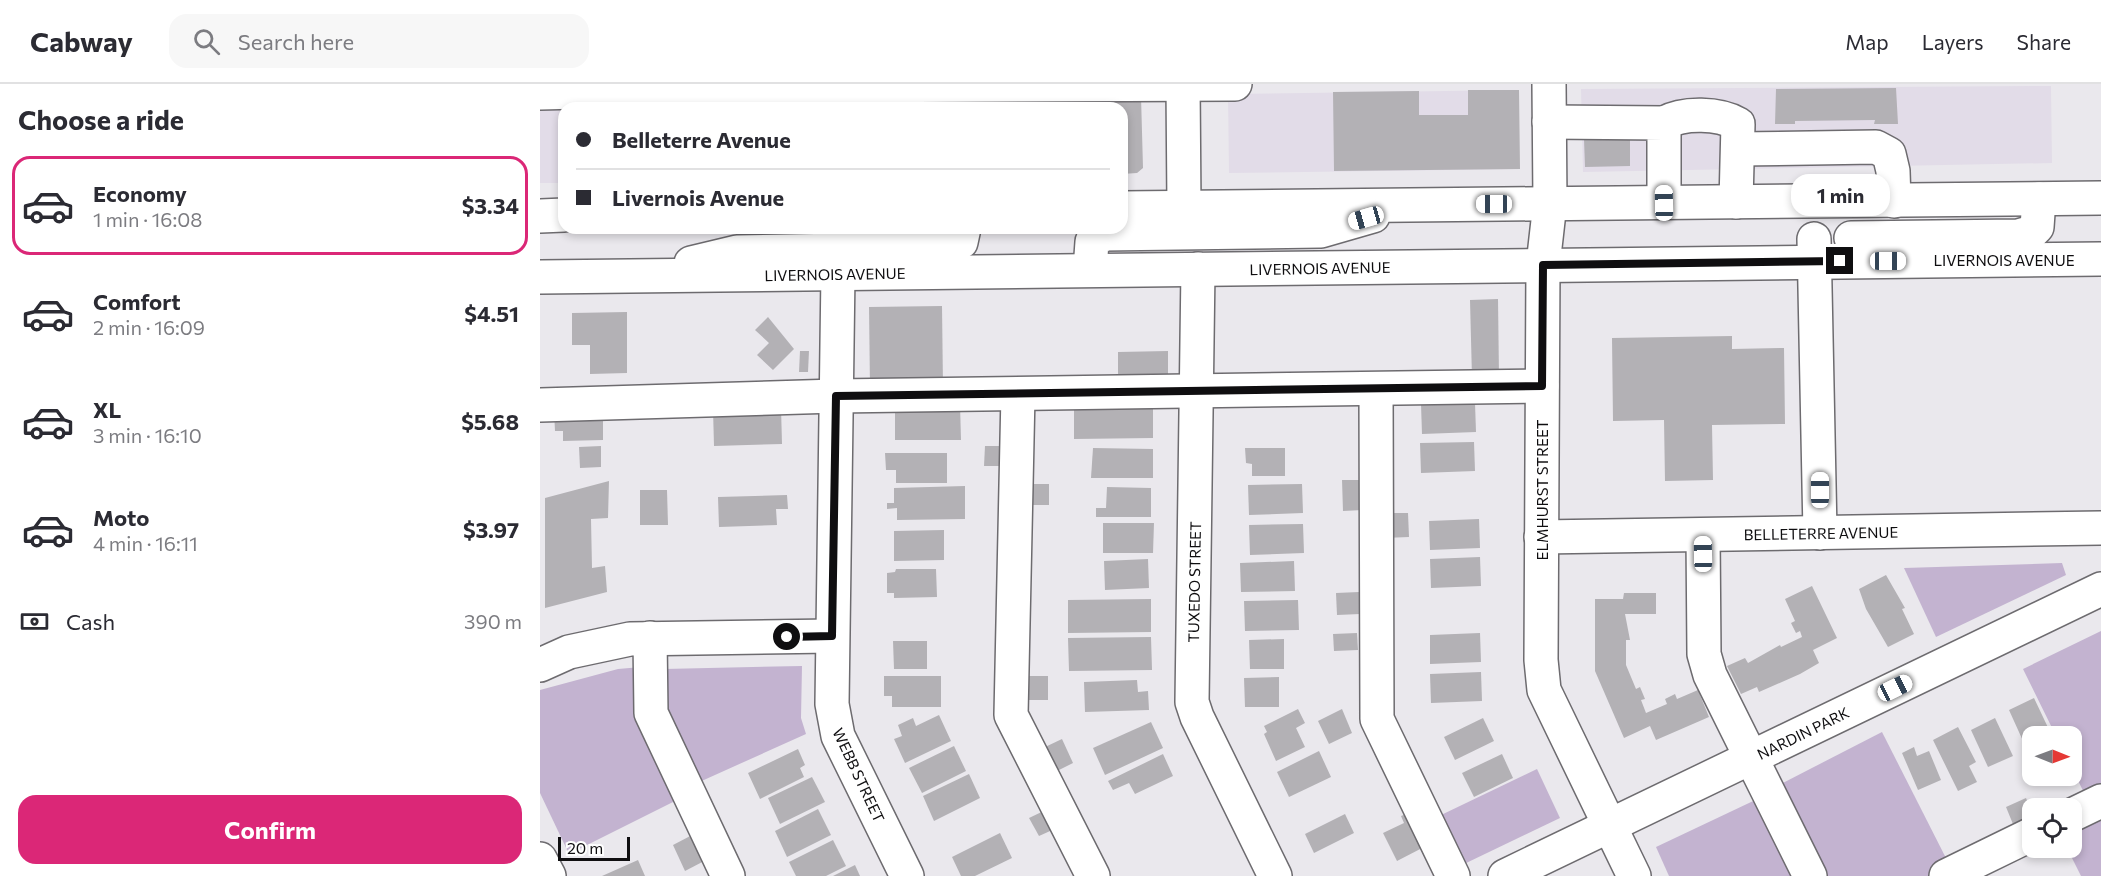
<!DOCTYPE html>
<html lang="en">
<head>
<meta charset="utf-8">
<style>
	body { margin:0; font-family:Commissioner,sans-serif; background:#f7f7f7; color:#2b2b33; height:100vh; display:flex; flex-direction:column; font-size:22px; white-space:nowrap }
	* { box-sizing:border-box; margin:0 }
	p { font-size:20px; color:#7c7c81 }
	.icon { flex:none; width:33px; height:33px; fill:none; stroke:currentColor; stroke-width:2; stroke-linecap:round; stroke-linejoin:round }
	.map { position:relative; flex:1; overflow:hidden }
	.drawer { display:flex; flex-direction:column; background:#fff; width:540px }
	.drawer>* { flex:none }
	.hud { position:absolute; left:18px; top:18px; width:570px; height:132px; border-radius:18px; box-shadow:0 3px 9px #0003; display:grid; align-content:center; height:132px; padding:0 18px; background:#fff }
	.needle { width:39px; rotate:91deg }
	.tools { position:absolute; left:1482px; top:642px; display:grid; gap:12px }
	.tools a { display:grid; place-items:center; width:60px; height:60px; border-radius:12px; background:#fff; box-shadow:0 3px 9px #0003; font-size:30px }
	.scale { position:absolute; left:18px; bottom:15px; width:72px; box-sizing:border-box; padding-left:6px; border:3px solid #0f0e10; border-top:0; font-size:16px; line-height:21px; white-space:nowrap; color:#0f0e10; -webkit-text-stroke:4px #fff; paint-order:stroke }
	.end { position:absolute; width:27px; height:27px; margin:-14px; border:8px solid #0f0e10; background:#fff; box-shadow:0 0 0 3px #fff }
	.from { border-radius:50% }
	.bubble { position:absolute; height:42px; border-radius:18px; background:#fff; box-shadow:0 3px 9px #0003; font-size:20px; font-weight:700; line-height:42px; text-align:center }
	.car { position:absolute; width:18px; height:36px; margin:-18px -9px; border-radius:8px; box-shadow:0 0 4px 2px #0007; background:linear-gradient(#fff 24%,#345 0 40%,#fff 0 76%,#345 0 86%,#fff 0) }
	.hud b { display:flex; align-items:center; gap:21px; height:57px; font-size:22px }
	.hud b+b { border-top:2px solid #e1e1e2 }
	.hud i { width:15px; height:15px; background:#2b2b33 }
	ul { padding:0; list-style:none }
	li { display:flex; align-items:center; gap:18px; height:99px; margin:0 12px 9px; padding:0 6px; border:3px solid transparent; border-radius:18px }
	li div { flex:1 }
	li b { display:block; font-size:22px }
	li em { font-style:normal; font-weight:700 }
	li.active { border-color:#db2777 }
	li>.icon { width:54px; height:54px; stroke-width:1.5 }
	h2 { padding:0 18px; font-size:27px; line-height:72px }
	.pay { display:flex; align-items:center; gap:15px; height:66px; padding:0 18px; font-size:22px }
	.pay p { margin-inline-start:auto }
	.primary-button { display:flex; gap:12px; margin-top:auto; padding:12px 18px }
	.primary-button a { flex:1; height:69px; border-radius:18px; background:#db2777; color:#fff; font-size:24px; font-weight:700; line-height:69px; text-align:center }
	header { display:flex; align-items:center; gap:36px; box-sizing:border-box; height:84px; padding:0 30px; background:#fff; border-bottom:2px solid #e1e1e2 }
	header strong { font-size:28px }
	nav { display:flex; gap:33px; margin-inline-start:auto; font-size:21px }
	.search { width:420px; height:54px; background:#f7f7f7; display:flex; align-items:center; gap:15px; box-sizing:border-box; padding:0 21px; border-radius:18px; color:#7c7c81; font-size:22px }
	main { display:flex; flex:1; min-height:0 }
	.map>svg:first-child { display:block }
</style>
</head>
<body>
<header>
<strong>Cabway</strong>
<div class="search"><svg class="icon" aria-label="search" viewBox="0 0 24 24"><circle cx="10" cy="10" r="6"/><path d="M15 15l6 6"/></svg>Search here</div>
<nav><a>Map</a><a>Layers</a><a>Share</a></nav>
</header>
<main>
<section class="drawer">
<h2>Choose a ride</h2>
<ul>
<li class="active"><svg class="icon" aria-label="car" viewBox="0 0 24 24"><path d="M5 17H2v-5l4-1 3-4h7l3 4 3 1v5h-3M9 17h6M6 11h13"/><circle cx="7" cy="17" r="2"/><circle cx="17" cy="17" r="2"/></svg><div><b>Economy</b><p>1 min · 16:08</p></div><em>$3.34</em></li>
<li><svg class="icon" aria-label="car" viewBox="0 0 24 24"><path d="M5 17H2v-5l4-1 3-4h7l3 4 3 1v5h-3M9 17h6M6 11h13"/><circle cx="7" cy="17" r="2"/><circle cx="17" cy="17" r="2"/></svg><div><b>Comfort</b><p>2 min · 16:09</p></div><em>$4.51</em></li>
<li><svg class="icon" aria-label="car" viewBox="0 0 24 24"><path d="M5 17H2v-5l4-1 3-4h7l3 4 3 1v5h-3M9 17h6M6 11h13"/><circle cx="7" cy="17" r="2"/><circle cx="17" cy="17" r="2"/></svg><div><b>XL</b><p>3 min · 16:10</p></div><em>$5.68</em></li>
<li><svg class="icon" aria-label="car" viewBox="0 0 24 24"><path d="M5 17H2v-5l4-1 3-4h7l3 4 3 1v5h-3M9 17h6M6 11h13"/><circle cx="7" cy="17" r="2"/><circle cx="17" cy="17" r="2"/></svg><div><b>Moto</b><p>4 min · 16:11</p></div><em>$3.97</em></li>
</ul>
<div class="pay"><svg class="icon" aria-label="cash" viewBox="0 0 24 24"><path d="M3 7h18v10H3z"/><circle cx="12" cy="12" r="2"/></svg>Cash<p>390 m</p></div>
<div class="primary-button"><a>Confirm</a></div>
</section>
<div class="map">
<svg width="1561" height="792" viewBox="0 0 1561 792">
	<rect width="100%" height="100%" fill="#eae8ed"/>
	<g fill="#e2dce8">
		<path d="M1511,2L1512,79L1043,88L1041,5Z"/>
		<path d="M976,6L977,85L689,89L688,10Z"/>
		<path d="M234,14V24H24V99H0V18Z"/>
	</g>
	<g fill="#c3b3d0">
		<path d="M439,13L479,14V24H439Z"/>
		<path d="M1522,479L1526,491L1396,553L1364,484Z"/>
		<path d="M1561,547V708L1547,715L1532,684V652H1516L1483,585Z"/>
		<path d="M262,582L261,634L266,650L155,700L124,635V585Z"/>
		<path d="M101,583L141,714L29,770L0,709V606L78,585Z"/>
		<path d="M1342,648L1410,782L1390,792H1278L1233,704Z"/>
		<path d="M997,685L1020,734L922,781L899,732Z"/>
		<path d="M1228,710L1267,792H1129L1116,763Z"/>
		<path d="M1561,728V792H1541L1527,764H1532V743Z"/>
	</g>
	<g fill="#b3b1b5">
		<path d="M1356,4L1358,40H1334L1335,36L1255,37V40H1235L1236,5Z"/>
		<path d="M928,6H979L980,85L794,87L793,8L879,7V31H928Z"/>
		<path d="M601,12L603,84L597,89L582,90V24H486V20L551,19V13Z"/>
		<path d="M439,13V24H372V15Z"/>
		<path d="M1090,54V82L1045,83L1044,55Z"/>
		<path d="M958,215L959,293L932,294L930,216Z"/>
		<path d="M402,222L403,303L330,304L329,223Z"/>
		<path d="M87,228V289L50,290V261H32V229Z"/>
		<path d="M228,233L254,265L233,286L217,271L229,259L215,246Z"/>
		<path d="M1192,252V265L1244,264L1245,340L1172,341L1173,396L1125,397L1124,336L1073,337L1072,254Z"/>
		<path d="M260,267H269L268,288H259Z"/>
		<path d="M628,267V299L578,300V268Z"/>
		<path d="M935,319L936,348L882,350L881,320Z"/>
		<path d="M355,320H420L421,356H355Z"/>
		<path d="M534,322H613V354L534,355Z"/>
		<path d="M241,323L242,360L174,362L173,325Z"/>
		<path d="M63,326V356L23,357V347H15L14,327Z"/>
		<path d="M934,358L935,387L881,389L880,359Z"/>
		<path d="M61,362V383L40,384L39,363Z"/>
		<path d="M445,362H466V382H444Z"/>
		<path d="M553,364L613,365V394H551Z"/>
		<path d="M705,364H745V392H712V380L706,379Z"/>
		<path d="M345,369H407V399H356V386H346Z"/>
		<path d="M802,396H822L823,426L803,427Z"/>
		<path d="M69,397L68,434L51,435L52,484L65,482L67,508L5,524V414Z"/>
		<path d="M487,400H509V421H488Z"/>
		<path d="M762,400L763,429L709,431L708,401Z"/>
		<path d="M425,402V435L357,436V424L347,425V419H354V404Z"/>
		<path d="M567,403L611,404V433H556V424H566Z"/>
		<path d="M100,406H127L128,441H100Z"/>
		<path d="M247,411L248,425H236L237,441L179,443L178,413Z"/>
		<path d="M843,429H868L869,453L844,454Z"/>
		<path d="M939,435L940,464L890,466L889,437Z"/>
		<path d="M563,439H614L613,469H563Z"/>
		<path d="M763,440L764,469L710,471L709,441Z"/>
		<path d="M404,446V476L354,477V447Z"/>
		<path d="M940,473L941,502L891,504L890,475Z"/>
		<path d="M608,475L609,504L565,506L564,477Z"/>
		<path d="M754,477L755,507L701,508L700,479Z"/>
		<path d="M356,485H396L397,513L354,514V509H347V489L355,488Z"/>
		<path d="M1346,491L1365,524L1362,525L1374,550L1348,563L1326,525L1319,505Z"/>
		<path d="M1272,502L1297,554L1273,566L1279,579L1260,590L1219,608L1217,603L1201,610L1187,582L1205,574L1208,579L1240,561L1241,563L1262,553L1260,547L1256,549L1251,539L1255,537L1245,515Z"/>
		<path d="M819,508L820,530L797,531L796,509Z"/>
		<path d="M1084,509H1116V530H1085L1090,556H1086V581L1096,605L1100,603L1105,615L1101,616L1106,629L1127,620L1125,615L1135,610L1137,615L1158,606L1169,633L1116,656L1110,642L1084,654L1055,587V515H1083Z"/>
		<path d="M611,515V548L528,549V516Z"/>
		<path d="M758,516L759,546L705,547L704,517Z"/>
		<path d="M817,549L818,566L794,567L793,550Z"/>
		<path d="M940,549L941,578L890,580V551Z"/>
		<path d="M611,553L612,586L529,587L528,554Z"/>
		<path d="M744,555V585H710L709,556Z"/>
		<path d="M353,557H387V585H354Z"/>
		<path d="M941,588L942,617L891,619L890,590Z"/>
		<path d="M344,592H401V623H352V612H344Z"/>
		<path d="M484,592H508V616H483Z"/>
		<path d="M739,593V623H705L704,594Z"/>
		<path d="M597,596L598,608L608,607L609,626L545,628L544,598Z"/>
		<path d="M1494,614L1512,652H1492V666L1488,668L1469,626Z"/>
		<path d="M758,625L765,639L756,644L765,663L736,677L724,650L727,648L724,642Z"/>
		<path d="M802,625L812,649L789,660L778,637Z"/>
		<path d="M399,631L411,657L365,679L354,655L362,652L358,641L373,634L376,642Z"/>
		<path d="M943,634L954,657L915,676L904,653Z"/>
		<path d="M1455,634L1473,672L1448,683L1431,646Z"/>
		<path d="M611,638L623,664L565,691L553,664Z"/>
		<path d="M1418,643L1436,678L1429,682L1437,698L1418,707L1393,656Z"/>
		<path d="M522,655L533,679L515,688L503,664Z"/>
		<path d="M414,662L426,687L382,709L369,684Z"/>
		<path d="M1374,663L1377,672L1389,667L1401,696L1378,706L1362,669Z"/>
		<path d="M258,665L265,681L260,684L264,693L220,715L208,689Z"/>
		<path d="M779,667L791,693L749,713L737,688Z"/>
		<path d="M623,670L633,692L595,710L589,699L573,706L568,697Z"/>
		<path d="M962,670L973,694L934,713L922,689Z"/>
		<path d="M429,690L440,714L394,737L383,712Z"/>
		<path d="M272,693L285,718L240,740L228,714Z"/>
		<path d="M1486,714L1492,729V737L1475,745L1466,723Z"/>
		<path d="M510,724L519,743L499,752L489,734Z"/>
		<path d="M278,725L291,751L247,773L235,747Z"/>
		<path d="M869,729L886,762L857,777L843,749L864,739L861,732Z"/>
		<path d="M805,730L814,749L774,769L765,750Z"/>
		<path d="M156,749L168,775L145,787L133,761Z"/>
		<path d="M460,749L472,774L435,792H421L412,773Z"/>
		<path d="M293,756L306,782L286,792H256L249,778Z"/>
		<path d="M98,776L105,792H62Z"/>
		<path d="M315,781L320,792H293Z"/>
	</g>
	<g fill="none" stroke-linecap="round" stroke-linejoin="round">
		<defs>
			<g id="minor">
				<path d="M643,0L644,123"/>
				<path d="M1009,0L1010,119L1003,181L1001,576L1004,606L1094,792"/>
				<path d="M0,9L276,2L695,0"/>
				<path d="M1009,38L1124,39V119"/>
				<path d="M1124,39C1144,28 1179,29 1198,40L1196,118"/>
				<path d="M1198,65L1336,63L1349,70L1353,87L1354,117"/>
				<path d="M1274,155L1280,449"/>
				<path d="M658,185L652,618L657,633L735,792"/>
				<path d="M298,189L292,620L298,652L367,792"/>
				<path d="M836,305L837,635L913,792"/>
				<path d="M478,310L471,631L553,792"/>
				<path d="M0,321L296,312L1002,302"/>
				<path d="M1163,451L1164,570L1170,591L1270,792"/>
				<path d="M1001,453L1561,444"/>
				<path d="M110,554L111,629L188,792"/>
				<path d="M0,581L29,568L90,555L292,552"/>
				<path d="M1532,731L1561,717"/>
				<path d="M0,775L9,792"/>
				<path d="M965,792L1561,505"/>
				<path d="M1406,792L1492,750"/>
			</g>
			<g id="major">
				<path d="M582,124L1561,114"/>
				<path d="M0,132L24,131"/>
				<path d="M1311,154L1478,152L1492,148L1497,143L1499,115"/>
				<path d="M151,179L197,168L406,164L421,158L424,144"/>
				<path d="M550,186L552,158L564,150L781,147L833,132"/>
				<path d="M0,193L1561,175"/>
			</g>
		</defs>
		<use href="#minor" stroke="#6d6b6f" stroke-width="36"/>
		<use href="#major" stroke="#6d6b6f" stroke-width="36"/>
		<use href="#minor" stroke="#fff" stroke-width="33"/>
		<use href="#major" stroke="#fff" stroke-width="33"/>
	</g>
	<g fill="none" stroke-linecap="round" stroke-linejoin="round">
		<path stroke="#0f0e10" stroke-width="8" d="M247,553L292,552L296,312L1002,302L1003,181L1300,177"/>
	</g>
	<g text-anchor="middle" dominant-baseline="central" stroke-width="6" stroke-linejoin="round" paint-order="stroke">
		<g font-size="15" fill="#0f0e10" stroke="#fff">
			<text x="1464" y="176">LIVERNOIS AVENUE</text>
			<text transform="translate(780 184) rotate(-1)">LIVERNOIS AVENUE</text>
			<text transform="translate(295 190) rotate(-1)">LIVERNOIS AVENUE</text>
			<text transform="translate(1002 406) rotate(-90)">ELMHURST STREET</text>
			<text transform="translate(1281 449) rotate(-1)">BELLETERRE AVENUE</text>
			<text transform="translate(654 498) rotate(-89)">TUXEDO STREET</text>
			<text transform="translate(1263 649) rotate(-26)">NARDIN PARK</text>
			<text transform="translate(319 691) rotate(65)">WEBB STREET</text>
		</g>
	</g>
</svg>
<div class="tools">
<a><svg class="needle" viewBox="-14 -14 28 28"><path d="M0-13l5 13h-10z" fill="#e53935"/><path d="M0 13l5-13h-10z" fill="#7c7c81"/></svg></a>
<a><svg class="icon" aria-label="locate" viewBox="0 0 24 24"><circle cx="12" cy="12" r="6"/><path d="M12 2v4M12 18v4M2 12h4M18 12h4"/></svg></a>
</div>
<div class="scale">20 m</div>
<i class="end from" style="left:247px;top:553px"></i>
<i class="end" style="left:1300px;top:177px"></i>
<div class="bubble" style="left:1251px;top:90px;width:99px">1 min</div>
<i class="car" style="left:1124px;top:119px;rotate:359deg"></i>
<i class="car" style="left:954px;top:120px;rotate:270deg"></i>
<i class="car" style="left:826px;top:134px;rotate:254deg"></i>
<i class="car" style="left:1348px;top:177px;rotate:90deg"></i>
<i class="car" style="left:1280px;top:406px;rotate:0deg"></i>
<i class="car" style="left:1163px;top:470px;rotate:359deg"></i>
<i class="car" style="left:1355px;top:604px;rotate:64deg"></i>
<div class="hud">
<b><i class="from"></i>Belleterre Avenue</b>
<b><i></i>Livernois Avenue</b>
</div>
</div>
</main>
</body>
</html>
